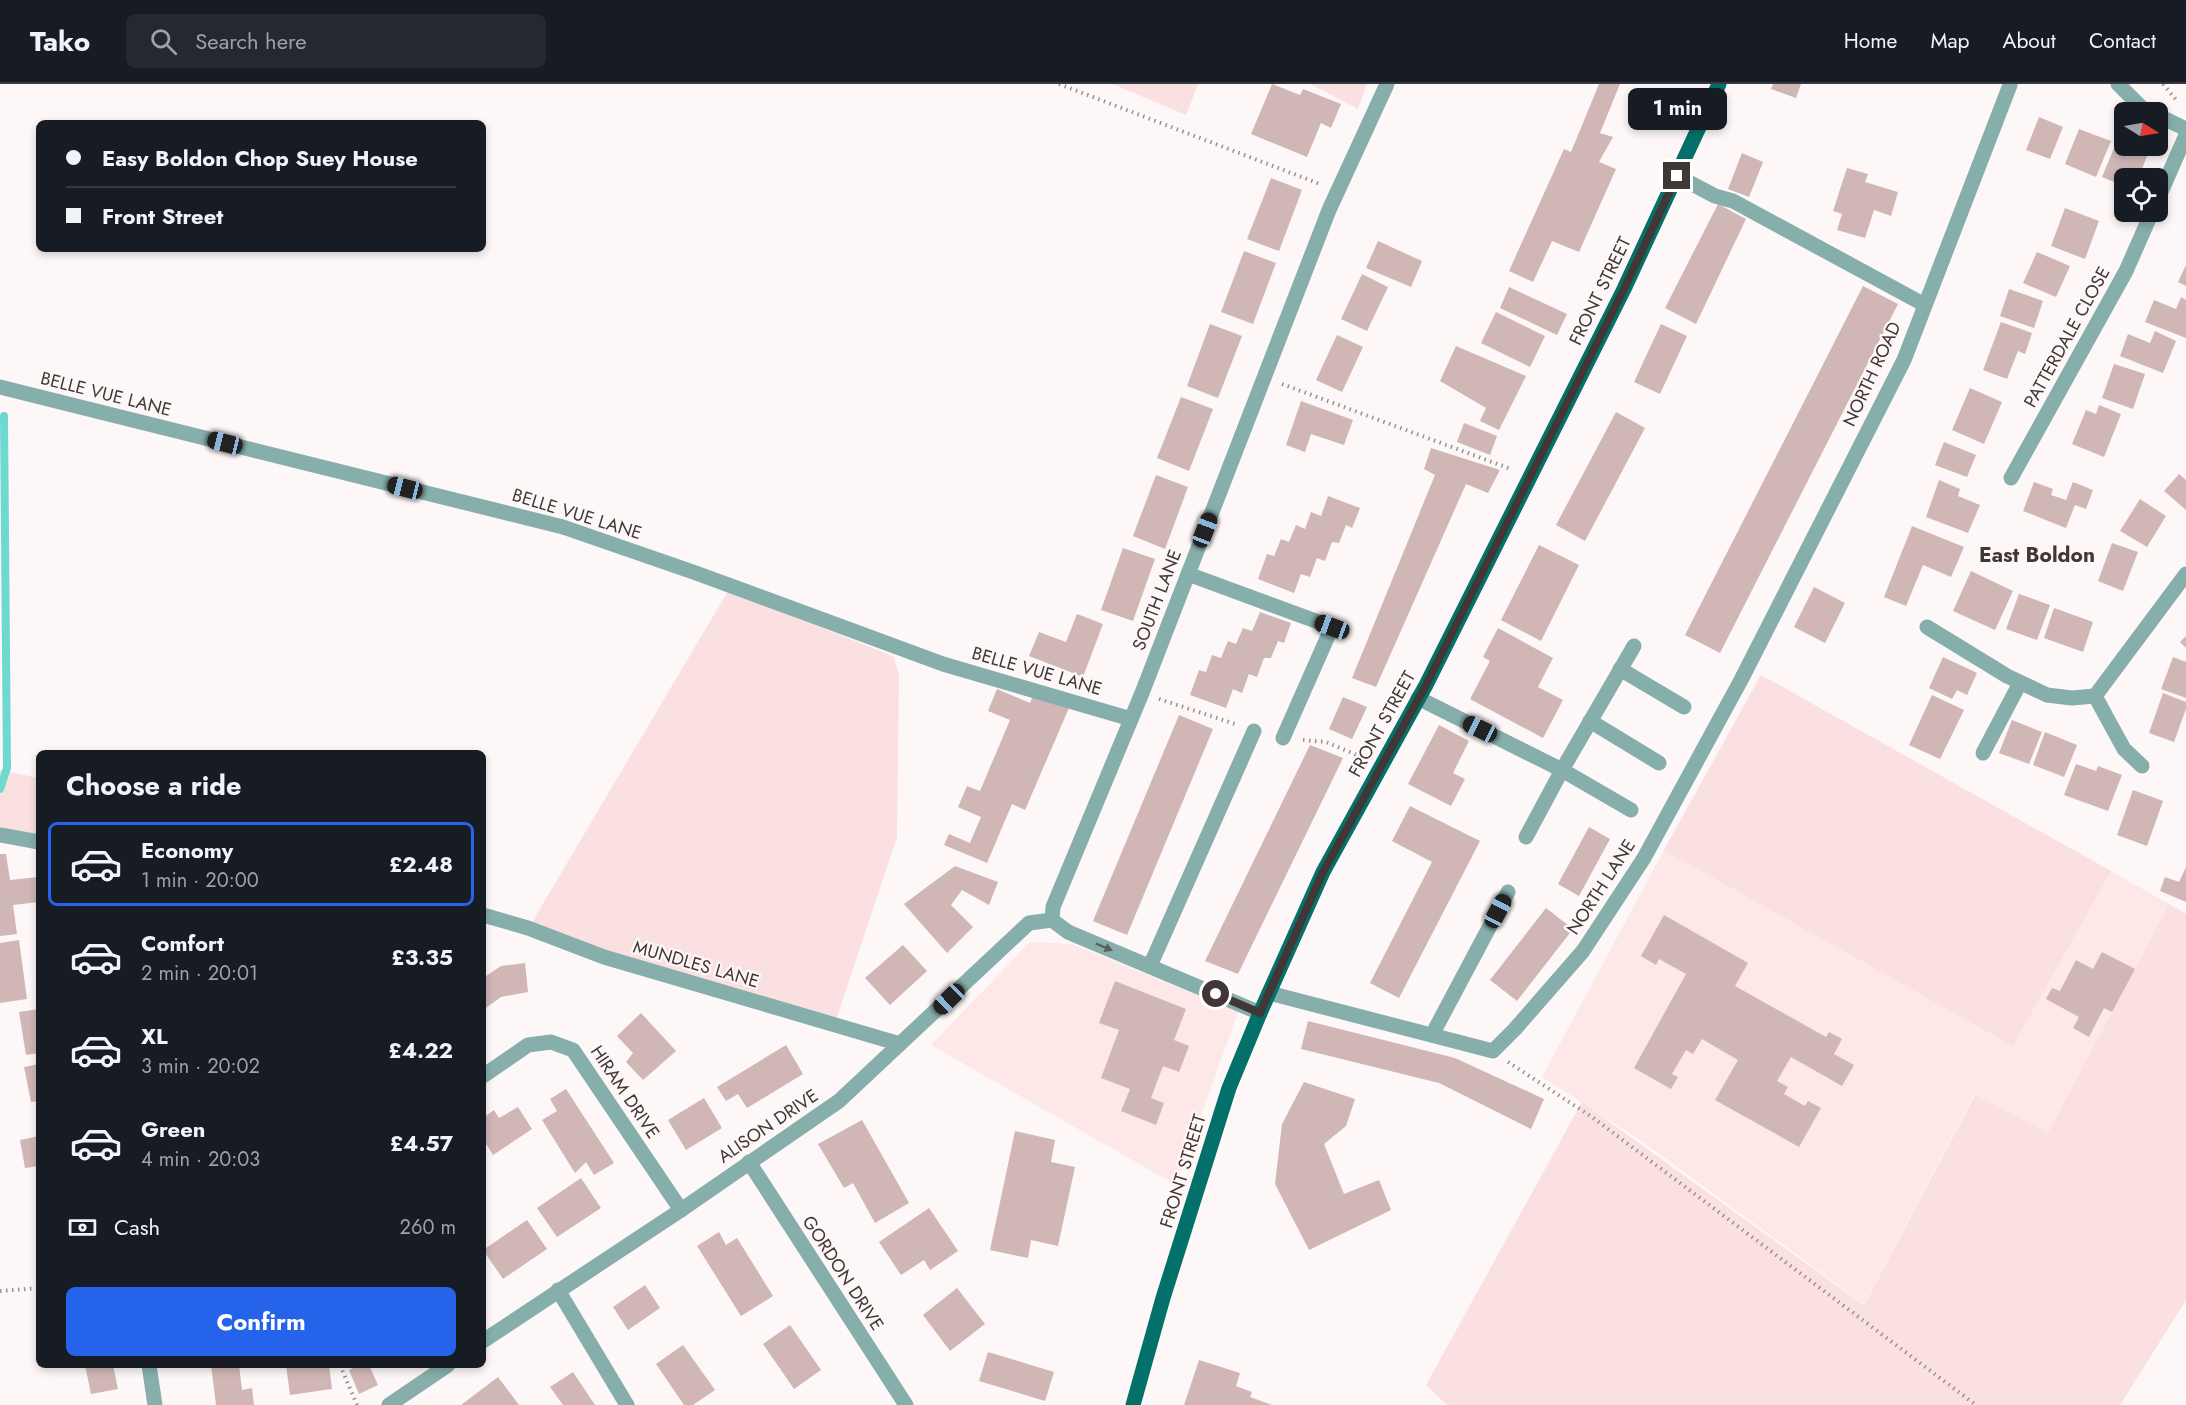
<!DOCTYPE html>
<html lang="en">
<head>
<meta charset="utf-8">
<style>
	body { margin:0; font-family:Jost,sans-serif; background:#242831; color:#f1f3f6; height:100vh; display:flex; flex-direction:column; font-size:22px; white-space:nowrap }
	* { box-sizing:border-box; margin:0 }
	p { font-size:20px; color:#9ea1a6 }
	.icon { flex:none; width:33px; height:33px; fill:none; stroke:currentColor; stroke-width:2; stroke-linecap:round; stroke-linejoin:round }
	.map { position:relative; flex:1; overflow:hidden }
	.panel { position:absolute; left:36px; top:666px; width:450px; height:618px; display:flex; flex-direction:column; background:#171b24; border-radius:9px; box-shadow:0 3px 9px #0003 }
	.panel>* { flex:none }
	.banner { position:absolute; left:36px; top:36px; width:450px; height:132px; border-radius:9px; box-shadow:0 3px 9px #0003; display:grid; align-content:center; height:132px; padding:0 30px; background:#171b24 }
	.needle { width:39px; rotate:101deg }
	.fabs { position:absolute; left:2114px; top:18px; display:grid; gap:12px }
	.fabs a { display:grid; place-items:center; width:54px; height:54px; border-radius:9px; background:#171b24; box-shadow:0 3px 9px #0003; font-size:30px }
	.end { position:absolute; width:27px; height:27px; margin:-14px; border:8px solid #413737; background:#fff; box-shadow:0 0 0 3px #fff }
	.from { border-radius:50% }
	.bubble { position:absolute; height:42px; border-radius:9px; background:#171b24; box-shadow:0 3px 9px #0003; font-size:20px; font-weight:700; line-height:42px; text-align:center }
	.car { position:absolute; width:18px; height:36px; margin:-18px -9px; border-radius:8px; box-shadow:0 0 4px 2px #0007; background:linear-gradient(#222 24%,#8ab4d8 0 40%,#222 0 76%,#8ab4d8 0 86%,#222 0) }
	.banner b { display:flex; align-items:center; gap:21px; height:57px; font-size:22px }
	.banner b+b { border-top:2px solid #363941 }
	.banner i { width:15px; height:15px; background:#f1f3f6 }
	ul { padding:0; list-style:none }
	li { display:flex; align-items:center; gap:18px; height:84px; margin:0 12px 9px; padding:0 18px; border:3px solid transparent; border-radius:9px }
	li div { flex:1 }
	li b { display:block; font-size:22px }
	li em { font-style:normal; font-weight:700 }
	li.selected { border-color:#2563eb }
	li>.icon { width:54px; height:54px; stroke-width:1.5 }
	h2 { padding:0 30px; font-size:27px; line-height:72px }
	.pay { display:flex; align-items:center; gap:15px; height:66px; padding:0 30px; font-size:22px }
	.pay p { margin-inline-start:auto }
	.button { display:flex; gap:12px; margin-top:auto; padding:12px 30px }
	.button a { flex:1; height:69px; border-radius:9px; background:#2563eb; color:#fff; font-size:24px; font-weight:700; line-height:69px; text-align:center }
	header { display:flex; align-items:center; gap:36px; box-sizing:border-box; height:84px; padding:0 30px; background:#171b24; border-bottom:2px solid #363941 }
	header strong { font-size:28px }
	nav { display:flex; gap:33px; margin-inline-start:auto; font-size:21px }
	.search { width:420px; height:54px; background:#242831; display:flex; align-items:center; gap:15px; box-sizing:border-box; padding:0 21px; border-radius:9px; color:#9ea1a6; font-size:22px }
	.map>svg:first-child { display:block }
</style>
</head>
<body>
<header>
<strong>Tako</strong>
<div class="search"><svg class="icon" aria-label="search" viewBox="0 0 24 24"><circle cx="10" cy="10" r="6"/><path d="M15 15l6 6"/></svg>Search here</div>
<nav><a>Home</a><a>Map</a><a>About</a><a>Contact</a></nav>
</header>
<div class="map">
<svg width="2186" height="1321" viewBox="0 0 2186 1321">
	<rect width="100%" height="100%" fill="#fdf7f7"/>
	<g fill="#fde7e7">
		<path d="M1761,591L2169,820L2048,1050L1974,1011L1864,1220L1643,1058L1542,993L1656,781Z"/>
		<path d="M1030,858L1072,860L1238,928L1176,1101L931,961Z"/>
	</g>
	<g fill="#fbe0e1">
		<path d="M1112,0H1198L1186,31Z"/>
		<path d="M1310,0H1367L1358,25Z"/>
		<path d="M728,507L893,572L899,589L897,753L837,933L830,937L609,869L531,840Z"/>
		<path d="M1761,591L2111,787L2013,962L1664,766Z"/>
		<path d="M0,686L39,694V753L0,746Z"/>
		<path d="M2169,820L2186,830V1216L2120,1321H1447L1426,1301L1582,1018L1864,1221L1975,1011L2048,1049Z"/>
	</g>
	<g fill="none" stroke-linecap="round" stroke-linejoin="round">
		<path stroke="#6ed9cf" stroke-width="8" d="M0,705L7,684L4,332"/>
	</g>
	<g fill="#d1b6b6">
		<path d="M1272,0L1300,11L1303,5L1341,20L1331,44L1321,39L1307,73L1251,50Z"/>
		<path d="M1599,0H1620L1600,49L1613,53L1599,78L1616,85L1579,168L1552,157L1533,198L1509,187L1564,65L1571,68Z"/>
		<path d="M1773,0H1801L1796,14L1771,5Z"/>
		<path d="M2039,33L2063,43L2050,75L2026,66Z"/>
		<path d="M2079,45L2111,57L2096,93L2065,80Z"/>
		<path d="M2117,57L2148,70L2138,94H2124V102L2102,93Z"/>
		<path d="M1742,69L1763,78L1749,113L1728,105Z"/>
		<path d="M1847,84L1868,90L1865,98L1898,108L1891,132L1874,126L1865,154L1837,146L1842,130L1833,127Z"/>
		<path d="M1271,94L1302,106L1279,167L1247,155Z"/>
		<path d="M1718,120L1746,135L1696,240L1665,224Z"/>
		<path d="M2065,124L2099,137L2085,175L2051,162Z"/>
		<path d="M1378,157L1422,177L1411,203L1366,184Z"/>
		<path d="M1244,167L1276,179L1253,240L1221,228Z"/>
		<path d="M2037,168L2070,182L2056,213L2023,199Z"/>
		<path d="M2186,181V202L2178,198Z"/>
		<path d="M1362,190L1388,203L1367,247L1341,235Z"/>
		<path d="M1863,202L1898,220L1720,569L1685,551Z"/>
		<path d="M1509,203L1567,230L1557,251L1500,224Z"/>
		<path d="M2009,205L2043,217L2034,244L2000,232Z"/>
		<path d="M2181,213L2186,216V254L2145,238L2154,216L2176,225Z"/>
		<path d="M1496,228L1545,252L1530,283L1481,259Z"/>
		<path d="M2001,238L2032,249L2025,270L2018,267L2007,295L1983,286Z"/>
		<path d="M1210,240L1242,252L1218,314L1187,302Z"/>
		<path d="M1661,240L1687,252L1660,310L1634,298Z"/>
		<path d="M2155,247L2176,257L2163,289L2120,272L2128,250L2150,259Z"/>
		<path d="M1337,251L1363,263L1342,308L1316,296Z"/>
		<path d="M1456,262L1526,292L1499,346L1480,337L1486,324L1440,297Z"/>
		<path d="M2114,280L2145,290L2133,325L2102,314Z"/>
		<path d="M1970,304L2002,318L1984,360L1952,346Z"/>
		<path d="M1181,313L1213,325L1189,387L1157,374Z"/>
		<path d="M1301,317L1353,336L1344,361L1311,350L1305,368L1286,361Z"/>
		<path d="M2099,321L2121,330L2104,373L2072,360L2086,326L2096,330Z"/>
		<path d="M1616,328L1645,344L1585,457L1556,441Z"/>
		<path d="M1464,339L1497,352L1490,371L1457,358Z"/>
		<path d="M1944,358L1976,371L1967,393L1935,381Z"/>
		<path d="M1431,364L1500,386L1488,409L1466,400L1376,603L1352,594L1435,391L1424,385Z"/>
		<path d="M2179,390L2186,396V426L2164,407Z"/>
		<path d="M1156,391L1188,403L1165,465L1133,452Z"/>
		<path d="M1939,396L1960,405L1958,412L1980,421L1968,449L1926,433Z"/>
		<path d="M2034,398L2053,405L2051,411L2066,416L2073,398L2093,406L2086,425L2075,421L2066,444L2023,427Z"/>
		<path d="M1328,412L1360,424L1352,444L1346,441L1339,459L1332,458L1325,477L1317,474L1310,493L1301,490L1294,509L1258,495L1267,470L1274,472L1281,455L1289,458L1296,441L1305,445L1311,428L1321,432Z"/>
		<path d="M2140,415L2166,432L2147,463L2120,447Z"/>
		<path d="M1912,442L1964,463L1951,493L1923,481L1906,522L1884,513Z"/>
		<path d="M2112,459L2138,468L2123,507L2098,497Z"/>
		<path d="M1539,461L1579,481L1541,557L1501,536Z"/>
		<path d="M1123,464L1155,475L1133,537L1101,526Z"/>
		<path d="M1971,487L2013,507L1995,546L1953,527Z"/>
		<path d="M1814,503L1845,519L1825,559L1794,543Z"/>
		<path d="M2019,510L2050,521L2037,556L2006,545Z"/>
		<path d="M2054,524L2093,538L2083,568L2044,554Z"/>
		<path d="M1260,528L1291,539L1284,559L1278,557L1271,574H1264L1257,593L1249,590L1242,609L1233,605L1226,624L1190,611L1199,586L1206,588L1212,571L1221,574L1228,557L1236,560L1243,544L1252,547Z"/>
		<path d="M1077,530L1103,540L1083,593L1029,572L1039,548L1066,558Z"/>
		<path d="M1498,544L1553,574L1538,603L1563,616L1543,654L1470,615L1490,577L1483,573Z"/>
		<path d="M2186,552V564L2180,558Z"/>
		<path d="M1943,573L1977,589L1967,611L1957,606L1952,615L1929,604Z"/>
		<path d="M2173,573L2186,578V614L2161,605Z"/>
		<path d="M997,605L1030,619L1034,609L1069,624L1025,726L1012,720L987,779L944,761L949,750L970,759L981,733L958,723L967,702L980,707L1010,636L988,627Z"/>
		<path d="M2163,609L2186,618V625L2174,658L2149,649Z"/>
		<path d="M1932,611L1964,626L1940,675L1909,661Z"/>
		<path d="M1343,613L1367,623L1352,655L1329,645Z"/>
		<path d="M1179,631L1213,645L1127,851L1093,837Z"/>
		<path d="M2012,636L2042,648L2029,680L1999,669Z"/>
		<path d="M1439,641L1469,657L1453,689L1465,695L1451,722L1408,700Z"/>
		<path d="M2045,648L2077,661L2064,693L2033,681Z"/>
		<path d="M1310,661L1343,674L1238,890L1205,877Z"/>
		<path d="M2076,680L2096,687L2098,682L2122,691L2108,727L2064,711Z"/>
		<path d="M2133,706L2163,717L2147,762L2117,751Z"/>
		<path d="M1410,722L1480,757L1399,914L1370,899L1432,778L1392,757Z"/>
		<path d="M1589,743L1610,755L1579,812L1558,800Z"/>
		<path d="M0,770H6L10,796L39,793V818L13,821L17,850L0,852Z"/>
		<path d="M955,782L998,798L989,821L962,806L951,821L973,843L947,869L904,820Z"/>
		<path d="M2186,783V818L2160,807L2165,793L2179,798Z"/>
		<path d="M1546,824L1573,845L1517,917L1490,896Z"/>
		<path d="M1664,831L1748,879L1735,902L1826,953L1829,948L1842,955L1834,970L1854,981L1842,1002L1791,973L1777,997L1788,1003L1784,1010L1805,1022L1808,1017L1821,1024L1799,1063L1715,1016L1738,976L1702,955L1693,970L1686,966L1672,990L1678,993L1671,1005L1634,984L1686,890L1659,875L1656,881L1641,872Z"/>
		<path d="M19,856L27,915L0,919V859Z"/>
		<path d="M903,861L927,887L890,921L865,894Z"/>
		<path d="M2102,868L2135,885L2112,928L2104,924L2089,953L2073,944L2079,933L2046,915L2052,904L2060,907L2076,876L2093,885Z"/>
		<path d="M525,879L528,908L501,913L483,926V887L486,892L501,882Z"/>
		<path d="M1115,897L1186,925L1174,956L1189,962L1179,988L1163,982L1151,1014L1164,1019L1156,1041L1121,1027L1130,1005L1101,994L1119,946L1099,939Z"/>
		<path d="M39,925V969L26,971L19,928Z"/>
		<path d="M641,929L676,967L643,996L626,978L633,969L617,952Z"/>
		<path d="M1308,937L1455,974L1544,1015L1531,1045L1439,999L1301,965Z"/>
		<path d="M786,961L803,990L747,1024L738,1010L726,1017L717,1003Z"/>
		<path d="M39,980V1017L31,1018L24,983Z"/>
		<path d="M1304,998L1355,1015L1346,1042L1324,1060L1344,1110L1379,1096L1391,1126L1309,1166L1275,1100L1282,1040Z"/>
		<path d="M566,1005L614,1079L594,1091L586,1078L575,1089L542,1036L557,1027L550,1015Z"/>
		<path d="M704,1014L722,1044L686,1066L668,1036Z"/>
		<path d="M518,1023L532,1045L493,1071L483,1055V1034L494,1026L499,1034Z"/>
		<path d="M862,1036L909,1119L875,1139L853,1099L844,1104L818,1060Z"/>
		<path d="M1015,1047L1055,1056L1051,1078L1075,1083L1058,1162L1031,1156L1028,1174L990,1166Z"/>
		<path d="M39,1052V1082L25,1084L20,1056Z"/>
		<path d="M581,1094L601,1124L557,1153L537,1124Z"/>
		<path d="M929,1124L958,1167L930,1186L924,1176L901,1191L879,1158Z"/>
		<path d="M527,1136L547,1165L503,1195L483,1166Z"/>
		<path d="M719,1148L726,1161L737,1154L773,1212L741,1232L697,1162Z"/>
		<path d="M645,1201L660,1224L628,1246L613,1223Z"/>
		<path d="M957,1204L985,1240L950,1267L923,1231Z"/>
		<path d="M790,1241L821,1286L794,1305L763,1260Z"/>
		<path d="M683,1261L715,1306L693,1321H684L656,1280Z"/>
		<path d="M988,1268L1054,1288L1045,1317L979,1297Z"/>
		<path d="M1199,1276L1240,1289L1236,1302L1252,1308L1250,1313L1272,1321H1184Z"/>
		<path d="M85,1281H113L118,1305L91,1310Z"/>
		<path d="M211,1281H239L242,1306L252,1304L254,1321H216Z"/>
		<path d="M286,1281H329L332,1305L290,1311Z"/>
		<path d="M360,1281H369L378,1301L359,1310L349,1286Z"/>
		<path d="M573,1288L595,1321H563L550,1303Z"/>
		<path d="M498,1293L519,1321H461Z"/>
	</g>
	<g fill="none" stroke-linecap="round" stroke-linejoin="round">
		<g stroke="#999191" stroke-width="4" stroke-dasharray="1.5 4.5" stroke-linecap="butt">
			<path d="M1059,0L1320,100"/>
			<path d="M2163,0L2178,18"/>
			<path d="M1282,300L1511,385"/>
			<path d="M1159,615L1235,640"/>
			<path d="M1303,656L1326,658L1364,674"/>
			<path d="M1508,978L1592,1033L1976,1321"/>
			<path d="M0,1207L39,1204"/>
			<path d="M340,1281L357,1321"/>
		</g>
		<g stroke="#86afab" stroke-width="15">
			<path d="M2118,0L2142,24L2151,28"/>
			<path d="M2157,31L2186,45"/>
			<path d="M1677,92L1715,112L1733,117L1925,221"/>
			<path d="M2157,117L2186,51"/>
			<path d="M0,303L563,443L696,489L943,580L1131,635"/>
			<path d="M2011,394L2126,187L2152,128"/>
			<path d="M1188,490L1332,543L1283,654"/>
			<path d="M1927,543L2007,592L2047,611L2072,614L2095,612L2124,665L2142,682"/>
			<path d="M1620,585L1684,623"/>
			<path d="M2095,612L2186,490"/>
			<path d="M1418,614L1562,686L1634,562"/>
			<path d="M1590,637L1659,679"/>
			<path d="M1983,669L2020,599"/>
			<path d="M0,751L39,758"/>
			<path d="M1526,753L1562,686L1631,726"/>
			<path d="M483,831L528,844L604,873L900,960"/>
			<path d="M1150,882L1254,647"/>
			<path d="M1269,909L1493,967L1515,945L1583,867L1644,774L1741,596L1904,276L2010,1"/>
			<path d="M1260,929L1068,848L1052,836L1053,823L1142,609L1329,126L1387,0"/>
			<path d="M1432,951L1508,808"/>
			<path d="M483,992L528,961L551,958L573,966L681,1126"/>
			<path d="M749,1078L906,1321"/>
			<path d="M558,1206L627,1321"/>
			<path d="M483,1257L681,1126L839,1017L1029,839L1052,836"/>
			<path d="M149,1281L155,1321"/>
			<path d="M389,1321L448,1281"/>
		</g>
		<path stroke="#03716a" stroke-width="15" d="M1133,1321L1163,1214L1229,1004L1260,929L1323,788L1426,601L1624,205L1719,0"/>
	</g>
	<defs><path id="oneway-solid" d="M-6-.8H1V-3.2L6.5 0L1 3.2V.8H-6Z" transform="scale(1.5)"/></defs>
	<use fill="#596160" href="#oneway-solid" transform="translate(1104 863) rotate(23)"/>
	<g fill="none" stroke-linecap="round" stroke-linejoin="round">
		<path stroke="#413737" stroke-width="8" d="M1216,910L1260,929L1323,788L1426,601L1624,205L1677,92"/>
	</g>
	<g text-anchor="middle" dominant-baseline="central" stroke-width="4.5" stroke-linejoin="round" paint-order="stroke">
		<g font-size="18" fill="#413737" stroke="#fdf7f7">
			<text transform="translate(1600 207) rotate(-64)">FRONT STREET</text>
			<text transform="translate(2067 253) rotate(-61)">PATTERDALE CLOSE</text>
			<text transform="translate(1872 290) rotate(-65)">NORTH ROAD</text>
			<text transform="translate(106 310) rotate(14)">BELLE VUE LANE</text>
			<text transform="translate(577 430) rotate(17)">BELLE VUE LANE</text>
			<text transform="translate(1157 516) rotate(-69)">SOUTH LANE</text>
			<text transform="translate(1037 587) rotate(16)">BELLE VUE LANE</text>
			<text transform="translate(1382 640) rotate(-61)">FRONT STREET</text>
			<text transform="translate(1601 803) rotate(-57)">NORTH LANE</text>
			<text transform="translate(696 880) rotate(16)">MUNDLES LANE</text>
			<text transform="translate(625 1008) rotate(56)">HIRAM DRIVE</text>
			<text transform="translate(768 1042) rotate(-34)">ALISON DRIVE</text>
			<text transform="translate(1183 1087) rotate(-73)">FRONT STREET</text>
			<text transform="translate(843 1189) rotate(57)">GORDON DRIVE</text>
		</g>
		<g font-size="21" font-weight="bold" fill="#413737" stroke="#fdf7f7">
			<text x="2037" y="471">East Boldon</text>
		</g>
	</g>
</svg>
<div class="fabs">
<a><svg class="needle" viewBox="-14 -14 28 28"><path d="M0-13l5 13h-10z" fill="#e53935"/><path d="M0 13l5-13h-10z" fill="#9ea1a6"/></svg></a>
<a><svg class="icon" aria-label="locate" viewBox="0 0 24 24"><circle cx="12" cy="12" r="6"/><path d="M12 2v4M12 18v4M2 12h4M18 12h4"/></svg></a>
</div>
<i class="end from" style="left:1216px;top:910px"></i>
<i class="end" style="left:1677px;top:92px"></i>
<div class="bubble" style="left:1628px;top:4px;width:99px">1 min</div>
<i class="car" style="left:225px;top:359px;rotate:284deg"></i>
<i class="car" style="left:405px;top:404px;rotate:284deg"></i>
<i class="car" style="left:1205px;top:446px;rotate:21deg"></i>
<i class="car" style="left:1332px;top:543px;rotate:290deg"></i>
<i class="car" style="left:1480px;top:645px;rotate:296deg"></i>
<i class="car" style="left:1498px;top:827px;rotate:28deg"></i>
<i class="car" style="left:949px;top:915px;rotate:226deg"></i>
<div class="banner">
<b><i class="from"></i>Easy Boldon Chop Suey House</b>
<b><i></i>Front Street</b>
</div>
<section class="panel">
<h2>Choose a ride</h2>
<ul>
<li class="selected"><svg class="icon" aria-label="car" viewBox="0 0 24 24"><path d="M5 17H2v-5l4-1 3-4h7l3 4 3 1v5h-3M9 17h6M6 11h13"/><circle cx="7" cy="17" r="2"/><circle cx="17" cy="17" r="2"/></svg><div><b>Economy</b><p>1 min · 20:00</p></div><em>£2.48</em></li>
<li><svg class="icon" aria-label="car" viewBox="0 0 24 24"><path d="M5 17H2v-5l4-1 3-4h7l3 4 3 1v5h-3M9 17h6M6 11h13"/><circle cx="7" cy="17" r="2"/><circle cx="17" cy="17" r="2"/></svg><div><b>Comfort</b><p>2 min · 20:01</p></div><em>£3.35</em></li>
<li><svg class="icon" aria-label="car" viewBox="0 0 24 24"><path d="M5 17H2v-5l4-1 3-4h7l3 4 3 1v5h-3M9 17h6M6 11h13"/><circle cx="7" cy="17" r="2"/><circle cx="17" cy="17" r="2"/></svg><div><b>XL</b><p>3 min · 20:02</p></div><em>£4.22</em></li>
<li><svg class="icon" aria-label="car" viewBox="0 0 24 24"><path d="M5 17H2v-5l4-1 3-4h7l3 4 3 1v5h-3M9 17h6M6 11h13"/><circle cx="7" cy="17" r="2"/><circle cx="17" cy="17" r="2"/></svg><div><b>Green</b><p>4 min · 20:03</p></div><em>£4.57</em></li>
</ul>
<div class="pay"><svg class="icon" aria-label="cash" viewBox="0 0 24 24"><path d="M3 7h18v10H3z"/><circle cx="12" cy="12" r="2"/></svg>Cash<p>260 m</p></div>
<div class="button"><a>Confirm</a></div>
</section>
</div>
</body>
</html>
